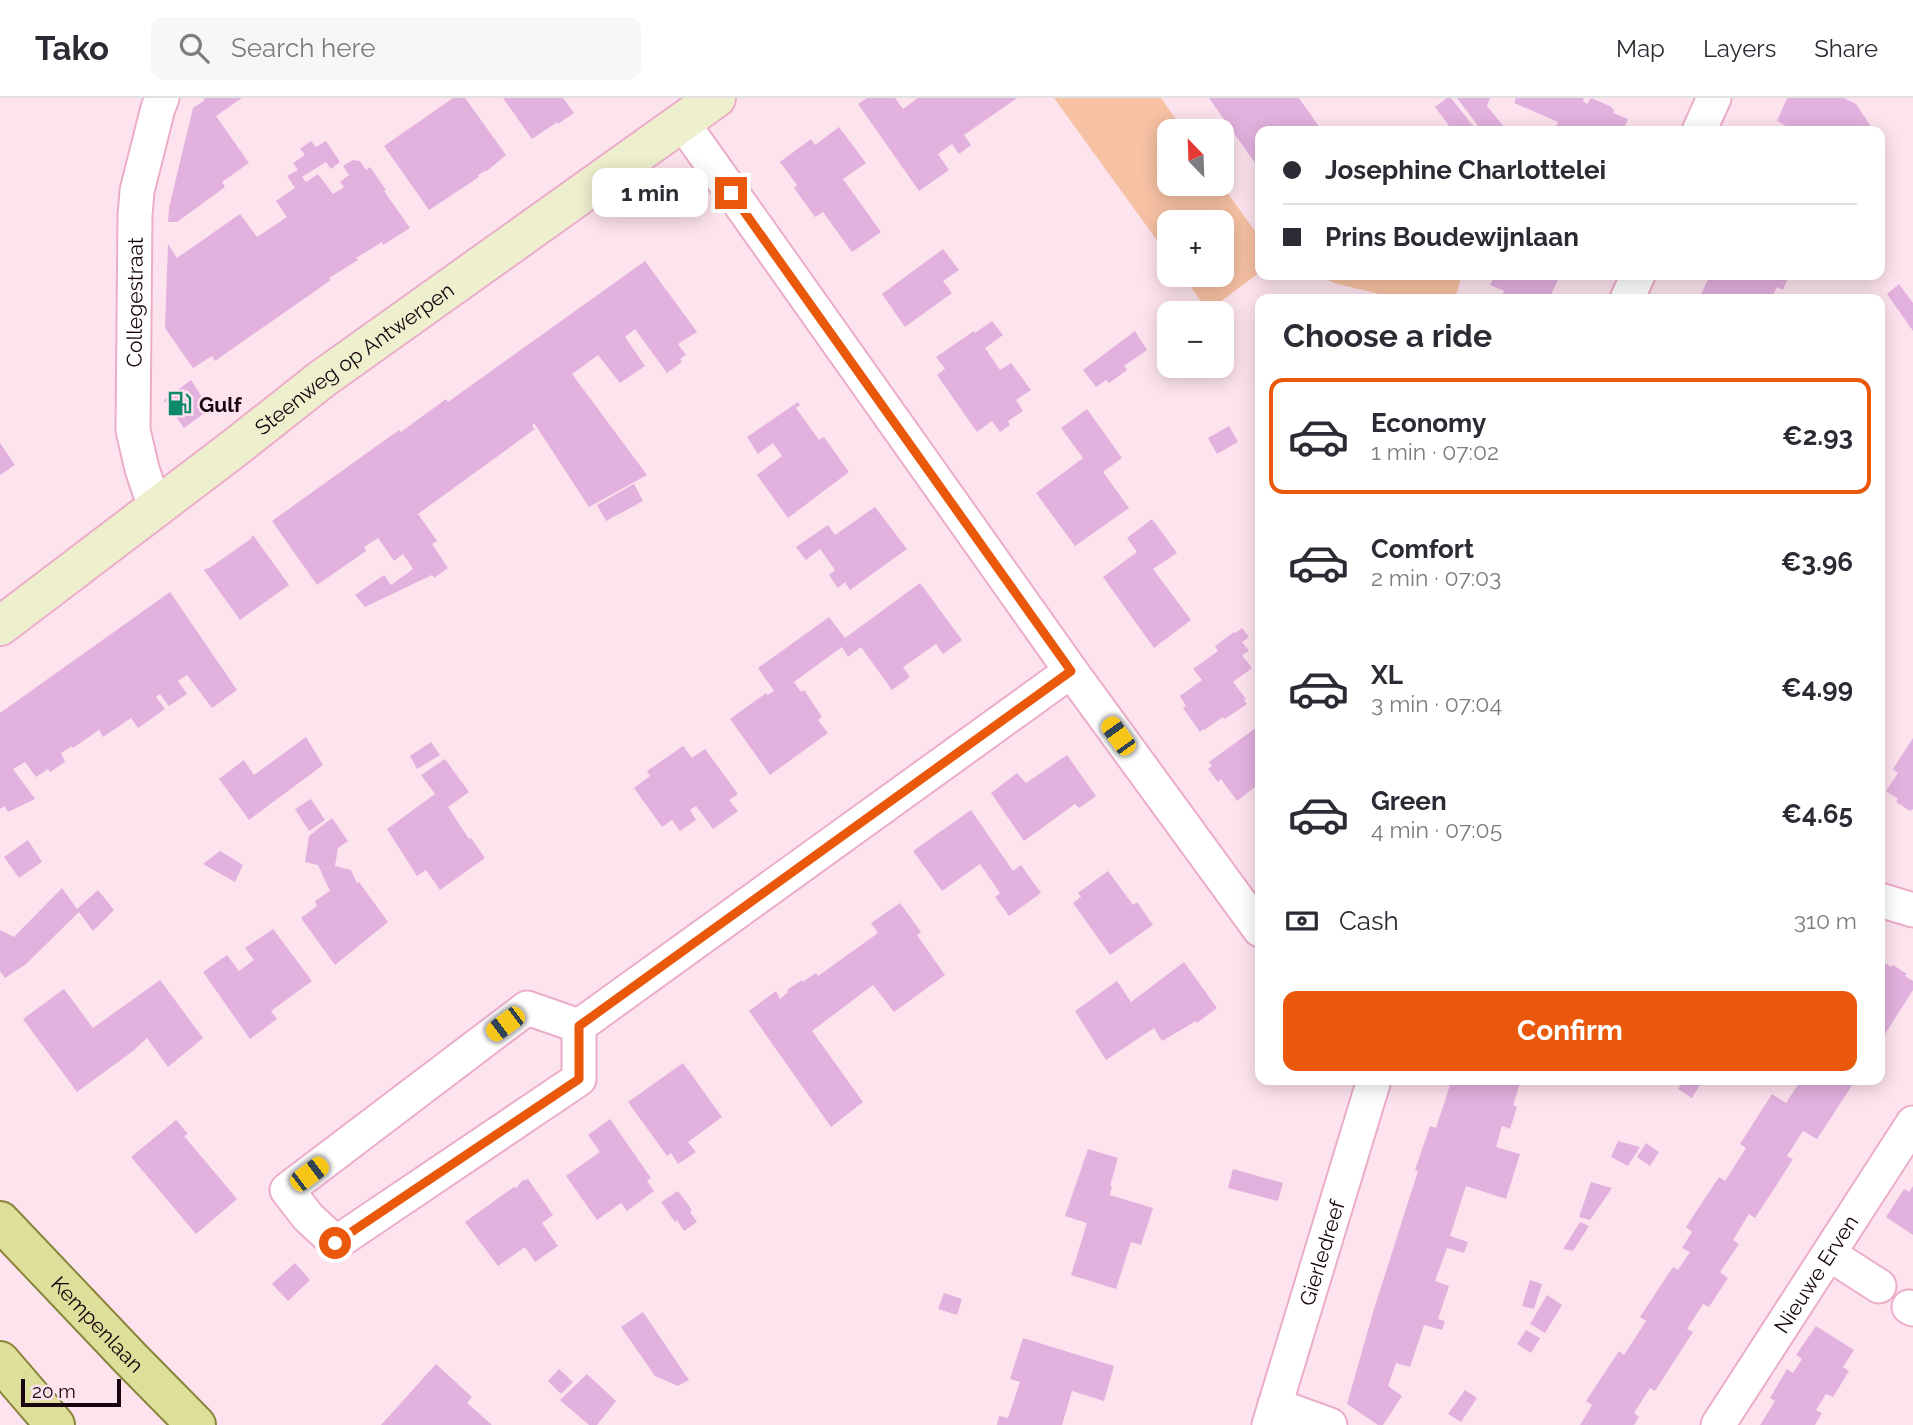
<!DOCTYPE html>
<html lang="en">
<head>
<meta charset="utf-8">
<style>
	body { margin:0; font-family:Raleway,sans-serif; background:#f7f7f7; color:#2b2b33; height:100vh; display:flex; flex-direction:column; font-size:26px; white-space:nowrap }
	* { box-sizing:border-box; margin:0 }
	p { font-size:23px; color:#7c7c81 }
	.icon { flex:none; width:38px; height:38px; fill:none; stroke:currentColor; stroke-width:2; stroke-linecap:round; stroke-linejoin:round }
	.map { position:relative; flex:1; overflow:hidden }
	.sheet { position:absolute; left:1255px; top:196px; width:630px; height:791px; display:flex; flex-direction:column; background:#fff; border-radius:14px; box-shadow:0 4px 18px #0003 }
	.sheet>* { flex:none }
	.top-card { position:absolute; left:1255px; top:28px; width:630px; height:154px; border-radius:14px; box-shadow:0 4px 18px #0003; display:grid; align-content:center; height:154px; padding:0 28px; background:#fff }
	.needle { width:46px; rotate:337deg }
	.fabs { position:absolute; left:1157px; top:21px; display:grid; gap:14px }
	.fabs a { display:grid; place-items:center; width:77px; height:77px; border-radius:14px; background:#fff; box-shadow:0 4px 18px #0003; font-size:35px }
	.scale { position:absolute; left:21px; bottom:18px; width:100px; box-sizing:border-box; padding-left:7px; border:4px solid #17040e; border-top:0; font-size:19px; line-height:24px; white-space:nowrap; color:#17040e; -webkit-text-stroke:5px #fde3ee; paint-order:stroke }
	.end { position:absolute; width:32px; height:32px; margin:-16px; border:9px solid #ea580c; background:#fff; box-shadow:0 0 0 4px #fff }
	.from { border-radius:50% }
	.bubble { position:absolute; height:49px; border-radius:14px; background:#fff; box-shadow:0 4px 18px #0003; font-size:23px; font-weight:700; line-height:49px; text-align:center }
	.car { position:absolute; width:21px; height:42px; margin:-21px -10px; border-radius:9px; box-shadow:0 0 5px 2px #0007; background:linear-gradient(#f5c518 24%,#345 0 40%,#f5c518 0 76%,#345 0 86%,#f5c518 0) }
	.top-card b { display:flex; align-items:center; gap:24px; height:66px; font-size:26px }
	.top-card b+b { border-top:2px solid #e1e1e2 }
	.top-card i { width:18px; height:18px; background:#2b2b33 }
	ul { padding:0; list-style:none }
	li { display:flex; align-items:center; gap:21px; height:116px; margin:0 14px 10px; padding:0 14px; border:4px solid transparent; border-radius:14px }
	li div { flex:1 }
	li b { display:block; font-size:26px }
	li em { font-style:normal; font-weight:700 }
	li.on { border-color:#ea580c }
	li>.icon { width:63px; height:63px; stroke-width:1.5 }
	h2 { padding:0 28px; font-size:32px; line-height:84px }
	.pay { display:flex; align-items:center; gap:18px; height:77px; padding:0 28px; font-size:26px }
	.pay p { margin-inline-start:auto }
	.button { display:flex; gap:14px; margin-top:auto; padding:14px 28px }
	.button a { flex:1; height:80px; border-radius:14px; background:#ea580c; color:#fff; font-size:28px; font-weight:700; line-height:80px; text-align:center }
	header { display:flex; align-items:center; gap:42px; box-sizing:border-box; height:98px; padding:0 35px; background:#fff; border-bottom:2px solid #e1e1e2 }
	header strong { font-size:33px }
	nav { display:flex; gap:38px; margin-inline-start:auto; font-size:24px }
	.search { width:490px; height:63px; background:#f7f7f7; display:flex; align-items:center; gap:18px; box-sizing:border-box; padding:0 24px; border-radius:14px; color:#7c7c81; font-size:26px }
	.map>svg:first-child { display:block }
</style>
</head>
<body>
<header>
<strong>Tako</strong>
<div class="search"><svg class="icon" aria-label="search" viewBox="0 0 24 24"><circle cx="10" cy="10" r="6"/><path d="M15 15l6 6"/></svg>Search here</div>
<nav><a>Map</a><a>Layers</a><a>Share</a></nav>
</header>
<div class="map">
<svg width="1913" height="1327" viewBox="0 0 1913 1327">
	<rect width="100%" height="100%" fill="#fde3ee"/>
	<g fill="#f7c1a3">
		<path d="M1054,0H1161L1184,33H1169V86H1221L1260,140V174L1208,213L1182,177H1222V124H1169V159Z"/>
		<path d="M1319,177H1462L1455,201H1399L1334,185Z"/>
	</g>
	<g fill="#e3b1de">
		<path d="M203,0H242L216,18L249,65L222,84L225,89L177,124H168L169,110L193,10L205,2Z"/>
		<path d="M453,0H465L506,57L487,73H485L478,77L479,79L429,112L384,48Z"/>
		<path d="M503,0H563L574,15L558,26L557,24L532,41Z"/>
		<path d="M867,0H895L903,11L918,0H1017L964,37L971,47L959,56L952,46L938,56L949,72L919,93L858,6Z"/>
		<path d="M1209,0H1299L1322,33H1260V72Z"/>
		<path d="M1447,0H1451L1477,33H1453L1435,9Z"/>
		<path d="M1457,0H1490L1487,8L1505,30L1501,33H1482Z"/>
		<path d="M1516,0H1584L1583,3L1587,6L1591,0L1610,8L1614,12L1613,15L1628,21L1623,33H1554L1558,24L1514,5Z"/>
		<path d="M1787,0H1844L1856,6L1872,30L1867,33H1795L1777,23Z"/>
		<path d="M839,29L866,65L843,81L881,134L852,154L823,114L815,119L794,90L797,87L780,64L811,41L815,47Z"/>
		<path d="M311,43L316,49L326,43L340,64L331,71L326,64L302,79L306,84L318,76L333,96L344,89L340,84L349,77L343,68L353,62L360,63L366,72L370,69L386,92L384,93L410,130L383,147L382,144L356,160L358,162L329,180L331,182L215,263L212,258L193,270L165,230L168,146L177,160L240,116L257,139L287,119L276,103L295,90L287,78L298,72L293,65L305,57L300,51Z"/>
		<path d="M943,151L959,172L943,183L952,195L905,229L882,196Z"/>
		<path d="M645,163L697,234L678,246L686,257L680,261L682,264L667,275L635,231L625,239L645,268L620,285L598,257L572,276L647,377L589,409L534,325L532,328L535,331L418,416L437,443L432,446L448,470L434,480L432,477L365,509L355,497L384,477L391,487L413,471L403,456L394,463L378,440L364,449L366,453L317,487L272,423L399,332L401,334L446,301L448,304Z"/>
		<path d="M1495,177H1560L1549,201H1501L1504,193L1490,187Z"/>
		<path d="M1710,177H1789L1783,192L1777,189L1771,201H1761L1757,199L1756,201H1699Z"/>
		<path d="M1899,186L1913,205V233L1887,196Z"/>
		<path d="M992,223L1003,237L985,250L1000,272L1011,265L1031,292L1016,302L1023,313L1008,323L1010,327L1000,334L992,323L977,334L937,277L945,271L936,259L974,233L975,235Z"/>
		<path d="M1135,233L1147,252L1124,268L1127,272L1109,285L1106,282L1096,289L1083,272Z"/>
		<path d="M191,282L210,311L184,330L164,302Z"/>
		<path d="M798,304L800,307L796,310L819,342L824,339L849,374L788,420L757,377L782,358L773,345L758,356L747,339Z"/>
		<path d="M1087,311L1122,360L1103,374L1129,410L1075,448L1036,395L1083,360L1061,330Z"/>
		<path d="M1229,328L1238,344L1217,356L1208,340Z"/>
		<path d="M0,345L15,367L0,377Z"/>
		<path d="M634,386L643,403L606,423L597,407Z"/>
		<path d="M875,409L907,451L850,492L845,484L838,490L829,477L835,472L820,451L806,462L796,449L828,427L835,437Z"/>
		<path d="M1152,421L1177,455L1153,471L1191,522L1154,550L1103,479L1137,454L1127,440Z"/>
		<path d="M253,437L289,487L240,522L204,472L207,470L208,471L252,440L251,439Z"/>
		<path d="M920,485L962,542L943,556L936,546L903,569L910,579L892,592L861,549L848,559L842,549L794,584L801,594L804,592L822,619L818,622L828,635L770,677L730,621L766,595L767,597L774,593L758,570L829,519L845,540Z"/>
		<path d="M170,494L237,592L212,610L187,577L178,583L187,596L169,608L160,596L156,599L165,611L138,630L131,620L103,639L99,632L73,650L72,648L61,655L65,664L50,674L48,671L36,679L25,664L13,671L35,701L8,714L4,708L0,711V615Z"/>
		<path d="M1242,530L1249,539L1242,544L1249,553L1242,557L1252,570L1233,584L1246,601L1244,602L1247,606L1225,621L1223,619L1204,632L1203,631L1200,634L1183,610L1186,608L1180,598L1202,582L1193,571L1218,553L1215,548L1234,534L1235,535Z"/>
		<path d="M1260,627V685L1237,703L1221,681L1218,684L1208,671L1212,668L1209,664Z"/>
		<path d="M306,639L323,667L249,722L219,681L244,662L254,677Z"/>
		<path d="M1913,640V711L1910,713L1896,704L1898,701L1886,693L1898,675L1893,671Z"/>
		<path d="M431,644L440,657L417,671L410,658Z"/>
		<path d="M683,648L692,660L705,651L738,696L729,702L738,713L713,731L696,708L690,712L696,722L680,733L672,722L662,729L634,690L650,678L647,673Z"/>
		<path d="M1067,657L1096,698L1079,710L1075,706L1024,743L991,695L1017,675L1026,685Z"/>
		<path d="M445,661L469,694L448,709L469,741L471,740L485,760L440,792L426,772L417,778L387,731L435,696L421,677Z"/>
		<path d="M311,701L325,722L309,733L295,711Z"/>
		<path d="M971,712L1013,773L1021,767L1041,795L1009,818L995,799L1000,795L980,766L942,793L913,753Z"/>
		<path d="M332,720L348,743L338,750L335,768L351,772L357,785L359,784L388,824L335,867L301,820L317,808L315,803L330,793L318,767L305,764L309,738Z"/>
		<path d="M28,742L42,764L19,780L4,759Z"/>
		<path d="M220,753L243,767L235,784L203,766Z"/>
		<path d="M1108,773L1133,807L1137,804L1153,827L1110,857L1073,805L1081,799L1078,795Z"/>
		<path d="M62,790L77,811L98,792L114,812L93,833L79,814L26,866L5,880L0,873V832L14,839Z"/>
		<path d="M900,805L921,834L917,837L945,877L894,914L873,887L812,933L863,1004L831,1029L749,913L776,893L780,901L788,894L787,892L802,882L803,884L816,875L818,878L878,835L871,825Z"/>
		<path d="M273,831L312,883L271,913L277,921L250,941L203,874L227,857L239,873L254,862L245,850Z"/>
		<path d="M1880,862L1891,869L1893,867L1907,876L1905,878L1913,883V892L1880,944Z"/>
		<path d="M1184,864L1217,910L1197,925L1196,923L1162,943L1154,930L1106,962L1075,913L1117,883L1131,904Z"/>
		<path d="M160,882L203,940L168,969L147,940L133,953L77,994L23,921L64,891L93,930Z"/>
		<path d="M683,965L722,1019L688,1044L696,1054L678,1066L671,1055L667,1058L628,1004Z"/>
		<path d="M1449,982H1521L1513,1007L1517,1009L1510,1031L1502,1028L1496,1049L1520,1056L1506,1101L1466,1088L1450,1138L1468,1144L1464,1155L1447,1150L1435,1183L1449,1188L1438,1221L1445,1223L1442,1232L1424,1227L1410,1269L1396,1265L1388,1288L1402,1298L1383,1327H1378L1347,1306L1374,1211L1418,1073L1415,1072L1430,1028L1436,1030L1450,987L1448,986Z"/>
		<path d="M1684,982H1703L1692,1000L1678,991Z"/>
		<path d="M1801,982L1855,983L1817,1041L1803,1033L1787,1058L1793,1061L1774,1091L1755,1120L1749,1116L1733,1142L1739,1146L1720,1174L1728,1180L1709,1209L1703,1206L1687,1231L1693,1234L1655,1293L1650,1290L1634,1315L1639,1319L1634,1327H1580L1592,1307L1586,1303L1619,1253L1624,1257L1646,1223L1640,1219L1673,1169L1678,1172L1690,1154L1682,1150L1692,1134L1686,1129L1719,1079L1725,1083L1746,1050L1740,1046L1772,996L1786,1005Z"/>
		<path d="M610,1021L651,1080L647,1083L654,1093L627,1113L621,1105L597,1122L566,1078L600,1054L588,1037Z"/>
		<path d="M176,1022L188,1036L184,1038L237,1101L196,1136L131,1059Z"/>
		<path d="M1618,1043L1640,1049L1628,1068L1611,1059Z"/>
		<path d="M1646,1045L1659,1054L1650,1068L1637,1059Z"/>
		<path d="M1088,1051L1118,1060L1110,1088H1112L1110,1097L1153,1110L1141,1147L1131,1144L1116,1191L1071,1177L1087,1125L1065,1118Z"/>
		<path d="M1233,1071L1283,1085L1278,1103L1228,1090Z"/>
		<path d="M528,1081L553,1117L542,1125L558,1148L535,1164L525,1149L498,1168L465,1124L514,1089L516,1090L522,1083Z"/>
		<path d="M1591,1084L1612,1090L1590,1122L1579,1119Z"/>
		<path d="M1913,1088V1137L1886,1119L1904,1091L1909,1094Z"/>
		<path d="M678,1093L692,1112L690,1114L697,1124L684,1133L677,1122L675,1124L661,1104Z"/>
		<path d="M1580,1124L1589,1128L1573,1153L1563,1151Z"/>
		<path d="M295,1165L310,1182L288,1203L272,1186Z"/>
		<path d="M1530,1182L1542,1186L1534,1211L1522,1208Z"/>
		<path d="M944,1195L962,1201L957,1217L938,1211Z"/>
		<path d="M1547,1197L1562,1207L1545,1235L1530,1226Z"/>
		<path d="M643,1214L689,1282L678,1288L655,1278L621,1229Z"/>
		<path d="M1816,1228L1854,1252L1843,1269L1849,1273L1833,1299L1826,1296L1816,1312L1822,1315L1815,1327H1760L1775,1303L1770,1300L1787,1271L1793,1275L1802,1261L1796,1257Z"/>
		<path d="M1526,1232L1540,1240L1531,1255L1517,1246Z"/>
		<path d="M1023,1240L1114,1268L1104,1303L1072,1293L1062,1327H997L999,1318L1008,1320L1020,1284L1010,1281Z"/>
		<path d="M436,1266L472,1299L467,1305L492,1327H381Z"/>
		<path d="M559,1271L573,1284L561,1296L548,1283Z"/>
		<path d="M587,1276L616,1303L597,1327H589L560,1302Z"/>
		<path d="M1465,1292L1477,1300L1461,1324L1448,1316Z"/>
	</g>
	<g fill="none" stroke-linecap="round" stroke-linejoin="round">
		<defs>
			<g id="street">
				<path d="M682,24L1071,573L1260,832"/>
				<path d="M1699,33L1714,0"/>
				<path d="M1627,201L1638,177"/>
				<path id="s1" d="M155,409L142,371L133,332L135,117L137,93L158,10L162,0"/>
				<path d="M1880,802L1913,812"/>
				<path d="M527,910L579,928V981L336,1145L308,1119L287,1092Z"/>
				<path d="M579,928L1071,573"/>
				<path d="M1829,1156L1879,1188"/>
				<path d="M1909,1209L1913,1211"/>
				<path d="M1275,1307L1330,1327"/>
				<path id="s2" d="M1269,1327L1374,982"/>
				<path id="s3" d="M1718,1327L1913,1025"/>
			</g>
			<g id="secondary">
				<path id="s4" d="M0,528L232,352L322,281L716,0"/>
			</g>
			<g id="primary">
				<path id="s5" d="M0,1123L131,1261L196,1327"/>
				<path d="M0,1263L55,1327"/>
			</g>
		</defs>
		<use href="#street" stroke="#ecadca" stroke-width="37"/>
		<use href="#secondary" stroke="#ecadca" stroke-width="42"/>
		<use href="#primary" stroke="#8a853d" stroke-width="42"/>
		<use href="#street" stroke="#fff" stroke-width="33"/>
		<use href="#secondary" stroke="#eeefcd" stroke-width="38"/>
		<use href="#primary" stroke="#dedf9a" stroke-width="38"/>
	</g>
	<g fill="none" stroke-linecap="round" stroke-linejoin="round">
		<path stroke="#ea580c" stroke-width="9" d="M335,1145L579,981V928L1071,573L731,95"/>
	</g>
	<defs>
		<symbol id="fuel-bare" viewBox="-9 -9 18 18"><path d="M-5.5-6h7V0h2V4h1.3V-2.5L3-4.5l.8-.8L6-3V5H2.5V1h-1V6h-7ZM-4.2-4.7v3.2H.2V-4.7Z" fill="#0c886a" stroke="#fde3ee" stroke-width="2.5" paint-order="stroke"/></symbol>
	</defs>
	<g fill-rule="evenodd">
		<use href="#fuel-bare" x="162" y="288" width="35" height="35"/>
	</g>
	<g text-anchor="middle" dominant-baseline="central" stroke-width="5" stroke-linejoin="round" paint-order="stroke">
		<g font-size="21" fill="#17040e" stroke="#fde3ee">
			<text stroke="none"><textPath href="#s1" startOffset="208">Collegestraat</textPath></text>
			<text stroke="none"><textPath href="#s4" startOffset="444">Steenweg op Antwerpen</textPath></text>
			<text stroke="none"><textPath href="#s2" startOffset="180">Gierledreef</textPath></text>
			<text stroke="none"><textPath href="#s3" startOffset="180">Nieuwe Erven</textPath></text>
			<text stroke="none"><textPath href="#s5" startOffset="142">Kempenlaan</textPath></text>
		</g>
		<g font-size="21" font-weight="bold" fill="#17040e" stroke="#fde3ee" text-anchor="start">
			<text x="199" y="306">Gulf</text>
		</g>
	</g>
</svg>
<div class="fabs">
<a><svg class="needle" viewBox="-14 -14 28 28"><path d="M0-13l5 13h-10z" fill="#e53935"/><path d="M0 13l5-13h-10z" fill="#7c7c81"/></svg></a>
<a>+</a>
<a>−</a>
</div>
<div class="scale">20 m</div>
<i class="end from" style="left:335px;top:1145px"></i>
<i class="end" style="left:731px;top:95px"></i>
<div class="bubble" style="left:592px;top:70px;width:116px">1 min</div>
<i class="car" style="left:1118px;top:638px;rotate:324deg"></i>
<i class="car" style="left:505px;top:926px;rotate:233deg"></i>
<i class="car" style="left:309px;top:1076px;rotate:53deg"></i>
<div class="top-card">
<b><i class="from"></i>Josephine Charlottelei</b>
<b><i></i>Prins Boudewijnlaan</b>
</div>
<section class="sheet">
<h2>Choose a ride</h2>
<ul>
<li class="on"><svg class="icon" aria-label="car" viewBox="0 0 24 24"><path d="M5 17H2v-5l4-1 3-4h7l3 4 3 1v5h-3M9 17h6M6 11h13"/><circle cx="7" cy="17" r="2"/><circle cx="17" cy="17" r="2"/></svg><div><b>Economy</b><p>1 min · 07:02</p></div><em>€2.93</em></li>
<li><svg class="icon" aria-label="car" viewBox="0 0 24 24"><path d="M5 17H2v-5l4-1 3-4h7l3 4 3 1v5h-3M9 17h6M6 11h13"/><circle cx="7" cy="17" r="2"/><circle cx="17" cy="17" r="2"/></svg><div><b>Comfort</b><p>2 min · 07:03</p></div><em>€3.96</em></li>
<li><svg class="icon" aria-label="car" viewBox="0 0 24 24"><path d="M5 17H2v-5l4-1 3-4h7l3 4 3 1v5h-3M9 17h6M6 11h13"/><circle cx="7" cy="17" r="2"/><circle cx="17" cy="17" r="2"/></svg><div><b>XL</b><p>3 min · 07:04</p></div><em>€4.99</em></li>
<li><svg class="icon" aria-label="car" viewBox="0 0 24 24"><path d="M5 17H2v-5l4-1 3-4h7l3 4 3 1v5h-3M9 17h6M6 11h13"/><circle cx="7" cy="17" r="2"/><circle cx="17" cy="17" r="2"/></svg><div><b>Green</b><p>4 min · 07:05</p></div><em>€4.65</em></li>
</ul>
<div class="pay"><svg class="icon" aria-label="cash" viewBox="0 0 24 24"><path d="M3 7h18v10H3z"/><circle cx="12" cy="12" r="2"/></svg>Cash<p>310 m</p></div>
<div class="button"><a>Confirm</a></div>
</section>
</div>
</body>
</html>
